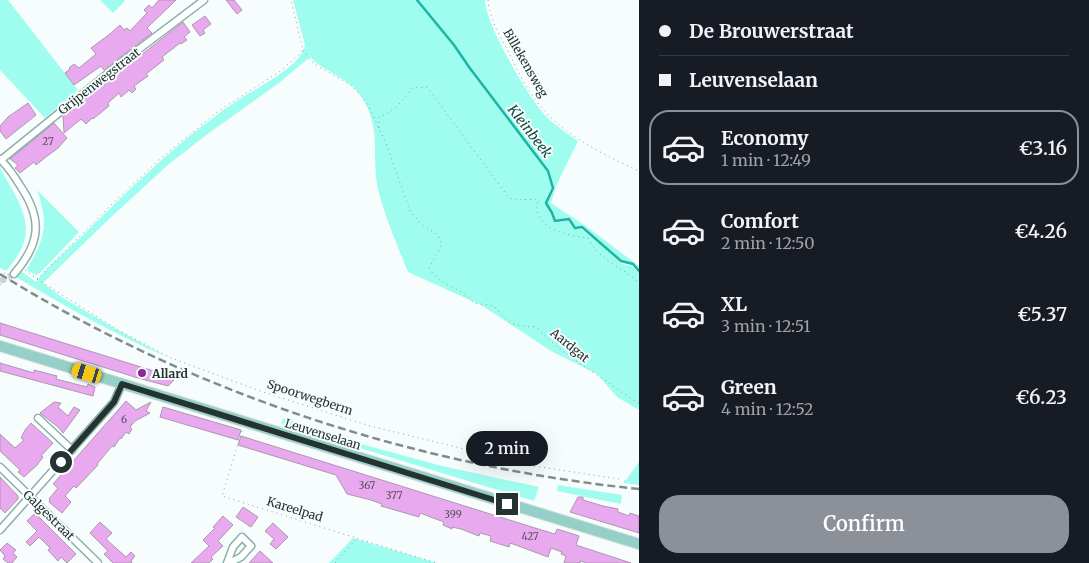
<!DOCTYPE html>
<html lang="en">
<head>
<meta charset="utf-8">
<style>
	body { margin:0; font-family:Merriweather,serif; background:#20242c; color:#f1f3f6; height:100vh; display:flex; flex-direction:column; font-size:19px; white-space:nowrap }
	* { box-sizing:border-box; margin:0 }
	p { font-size:16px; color:#9ea1a6 }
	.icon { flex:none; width:28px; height:28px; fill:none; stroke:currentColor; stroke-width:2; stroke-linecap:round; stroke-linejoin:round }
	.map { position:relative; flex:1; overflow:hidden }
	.drawer { display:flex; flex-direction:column; background:#171b24; width:450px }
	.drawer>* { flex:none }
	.hud { display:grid; align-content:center; height:110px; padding:0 20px; background:#171b24 }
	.end { position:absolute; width:22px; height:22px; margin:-11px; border:6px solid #243331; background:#fff; box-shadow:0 0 0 2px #fff }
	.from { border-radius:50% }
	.bubble { position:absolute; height:35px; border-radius:18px; background:#171b24; box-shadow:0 5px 20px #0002; font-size:16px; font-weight:600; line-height:35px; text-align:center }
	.car { position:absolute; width:15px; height:30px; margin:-15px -8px; border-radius:6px; box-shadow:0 0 4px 1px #0007; background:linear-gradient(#f5c518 24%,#345 0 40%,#f5c518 0 76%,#345 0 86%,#f5c518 0) }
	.hud b { display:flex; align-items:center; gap:18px; height:48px; font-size:19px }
	.hud b+b { border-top:1px solid #363941 }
	.hud i { width:12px; height:12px; background:#f1f3f6 }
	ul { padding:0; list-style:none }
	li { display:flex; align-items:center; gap:15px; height:75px; margin:0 10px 8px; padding:0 10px; border:2px solid transparent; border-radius:20px }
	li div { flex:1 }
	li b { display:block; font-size:19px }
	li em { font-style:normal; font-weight:600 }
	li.on { border-color:#8c9099 }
	li>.icon { width:45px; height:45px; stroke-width:1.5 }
	.primary-button { display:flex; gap:10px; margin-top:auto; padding:10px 20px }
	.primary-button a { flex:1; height:58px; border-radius:20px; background:#8c9099; color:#fff; font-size:20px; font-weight:600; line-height:58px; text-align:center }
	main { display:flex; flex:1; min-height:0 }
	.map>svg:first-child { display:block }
</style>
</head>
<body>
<main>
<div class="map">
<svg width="639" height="563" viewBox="0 0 639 563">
	<rect width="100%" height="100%" fill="#f6fdfc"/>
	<g fill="#9ffdf0">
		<path d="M0,0H8L78,90L45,118L0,70Z"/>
		<path d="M100,0H124L125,1L113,13Z"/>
		<path d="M293,0H485C485,23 528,97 545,115C554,125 567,133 578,141L557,184L551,203L587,227L639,266V269L633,264L622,261L585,228L582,226L575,227L570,218L556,220L547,203L554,187L551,188L545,203L555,223L568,220L574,229H581L600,244L622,264L632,266L639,273V410L617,397L597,374L551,351L481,305L408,272C397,245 385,217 378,189C371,156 382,127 361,96C348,77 325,73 310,57L279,83L209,133L169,164L109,219L43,283L63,298L118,330L169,358C116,335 66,307 16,277L22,272L36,282C48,265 69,249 84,234C135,184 186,133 246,95C261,86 303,64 305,45Z"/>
		<path d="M0,168C22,207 42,231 6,271L0,268Z"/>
		<path d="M37,190L79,232L40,273L36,275L28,271L27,269C45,238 49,224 37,190Z"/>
		<path d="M283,418L350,441L442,466L539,487L534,501L281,424Z"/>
		<path d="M639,462V485L624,483V480H626Z"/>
		<path d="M558,485L622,495L621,504L557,491Z"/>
		<path d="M353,538L437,563H329Z"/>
	</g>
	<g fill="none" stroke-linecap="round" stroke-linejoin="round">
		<path stroke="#1db4a5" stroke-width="2.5" d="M417,0L454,45L469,67L548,171L553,188L546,203L552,213L555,221L569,219L575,228L582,227L621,261L633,264L639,271"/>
	</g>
	<g fill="#e9a9ef" stroke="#ac97ae">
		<path d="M159,0H176L147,28L152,33L104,70L101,66L74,85L65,73L70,69L69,68L74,64L79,68L96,54L91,48L110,34L120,25L124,30L127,28L130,31L147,13L144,10L149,5L152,8Z"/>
		<path d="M226,0H234L242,10L237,14Z"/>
		<path d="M205,16L211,24L203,30L205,33L200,36L192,25Z"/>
		<path d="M183,22L190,32L184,37L187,40L181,44L180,43L162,57L164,60L146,74L148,76L134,86L136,89L132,93L129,90L121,97L119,93L108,103L109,106L93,119L92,118L86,124L81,119L64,133L63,116L125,66L131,63Z"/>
		<path d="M28,103L36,115L6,139L0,131V126L8,117Z"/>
		<path d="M54,123L67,138L58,148L46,157L36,165L34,162L20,173L15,168L18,165L10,159Z"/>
		<path d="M0,323L176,378L168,386L138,378L0,335Z"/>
		<path d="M0,363L34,373V370L57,376L56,379L87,387L88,384L95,387L93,396L0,371Z"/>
		<path d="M126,401L136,410L151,402L146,411L150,413L135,421L130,427L132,429L129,434L126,432L121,439L120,438L114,447L112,446L97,464L98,465L76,488L74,486L65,496L71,502L62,513L49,502L50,500L49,499L58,488L53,484Z"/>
		<path d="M54,402L61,403L58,407L68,416L74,407L80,410L63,433L58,427L40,413Z"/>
		<path d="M163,407L241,430L238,440L160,417Z"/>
		<path d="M31,423L53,443L41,456L43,457L37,465L24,477L18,472L20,470L0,451V434L15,448L24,440L21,438L25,430Z"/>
		<path d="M241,436L535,528L555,534L557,529L573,534L579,536L576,545L631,563H587L580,561V563H564L566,556L561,554L562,552L551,548L548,557L513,544L510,543L509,547L490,541L491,536L480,533L479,536L461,529L452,527V529L443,525L444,522L420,513L419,517L381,506L382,504L371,500L347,494L336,475L238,445Z"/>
		<path d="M0,477L18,496V499L5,513L0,508Z"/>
		<path d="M578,497H583V500L603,506L618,509V512L629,516L630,513L639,516V533L570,512Z"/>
		<path d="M243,507L258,517L251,527L236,517Z"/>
		<path d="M35,513L76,554L67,563L61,557L58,561L48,550L50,548L39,537L30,546L26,542L37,531L27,521Z"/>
		<path d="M223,516L233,525L218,541L223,546L211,557L213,559L209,563H191L209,546L203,540L215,528L213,527Z"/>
		<path d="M100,522L112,533L106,539L117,549L126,557L131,552L135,556L131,561L132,563H113L104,554L108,551L90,533Z"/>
		<path d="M273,523L288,537L276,549L270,544L274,539L265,531Z"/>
		<path d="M7,543L16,550L13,553L17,557L12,563H8L3,559L5,556L0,550Z"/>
		<path d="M260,551L273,563H249Z"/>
	</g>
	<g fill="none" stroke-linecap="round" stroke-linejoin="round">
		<path stroke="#ccd5d3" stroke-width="6" stroke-dasharray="6 3" stroke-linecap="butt" d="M0,281L14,274"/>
		<defs>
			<g id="minor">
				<path d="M0,159C8,167 15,177 21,187C43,220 40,244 14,274"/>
				<path d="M1,160L122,62L204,0"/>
				<path d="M38,418L72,450"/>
				<path d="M0,467L98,563"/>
				<path d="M0,530L114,402L122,384"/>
				<path d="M227,563L233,547L242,537L251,546L241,557L229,563"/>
			</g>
			<path id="primary" d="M0,346L639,544"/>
		</defs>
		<use href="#minor" stroke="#8bb0aa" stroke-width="9"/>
		<use href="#primary" stroke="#d8dada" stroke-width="12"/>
		<g stroke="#8e9997" stroke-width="1" stroke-dasharray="1 4" stroke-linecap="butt">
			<path d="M488,0C490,20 500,36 509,53C518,71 527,90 540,106C565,136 604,155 639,171"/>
			<path d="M303,50L311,61L319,67L351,85L366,101L386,143L410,211L422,225L438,235L442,245L429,268C441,288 461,286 474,303L494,306C509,324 512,326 536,327C555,347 577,362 600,377C614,386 625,396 639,403"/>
			<path d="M379,128V117C393,112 403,101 412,88L427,87L509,198L516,200L535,199L538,202L536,205C538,231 567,235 588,238C600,262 622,266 639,283"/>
			<path d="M25,270L37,279L118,330L171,358L260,391L370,426L534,466L619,479"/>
			<path d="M0,276L7,272"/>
			<path d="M37,279L112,204L159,160L217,112L279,72L300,54L303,50L291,0"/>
			<path d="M0,285L10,279"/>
			<path d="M242,431L222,496L436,563"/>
			<path d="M335,563L357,538"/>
		</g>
		<use href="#minor" stroke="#fff" stroke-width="6"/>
		<use href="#primary" stroke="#94d0c8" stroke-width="10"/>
		<path stroke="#818d8b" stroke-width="2.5" stroke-dasharray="8 4" stroke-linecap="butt" d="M0,274C192,393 415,466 639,489"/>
	</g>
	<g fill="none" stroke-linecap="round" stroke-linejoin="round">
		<path stroke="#243331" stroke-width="6" d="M61,462L114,402L122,384L507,504"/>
	</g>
	<circle fill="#892a94" stroke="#f6fdfc" stroke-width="2" cx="142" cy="373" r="5"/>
	<g text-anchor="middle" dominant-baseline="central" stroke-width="4" stroke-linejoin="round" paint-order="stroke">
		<g font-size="10" fill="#555060">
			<text x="48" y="141">27</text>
			<text x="124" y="419">6</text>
			<text x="367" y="485">367</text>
			<text x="394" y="495">377</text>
			<text x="453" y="514">399</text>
			<text x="530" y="536">427</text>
		</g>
		<g font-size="12" fill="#243331" stroke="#f6fdfc">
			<text transform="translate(526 63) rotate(60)">Billekensweg</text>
			<text transform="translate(99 81) rotate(-38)">Grijpenwegstraat</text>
			<text transform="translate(570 345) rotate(39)">Aardgat</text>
			<text transform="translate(310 397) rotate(18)">Spoorwegberm</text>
			<text transform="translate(323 434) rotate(17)">Leuvenselaan</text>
			<text transform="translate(295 509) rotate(17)">Kareelpad</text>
			<text transform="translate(49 515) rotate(44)">Galgestraat</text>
		</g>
		<g font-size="12" font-weight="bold" fill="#243331" stroke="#f6fdfc" text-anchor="start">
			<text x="152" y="373">Allard</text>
		</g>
		<g font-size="14" font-style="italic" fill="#0f4a43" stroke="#f6fdfc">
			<text transform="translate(530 131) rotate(52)">Kleinbeek</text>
		</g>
	</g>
</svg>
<i class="end from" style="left:61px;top:462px"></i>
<i class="end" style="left:507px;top:504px"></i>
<div class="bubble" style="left:466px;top:431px;width:82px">2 min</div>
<i class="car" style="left:87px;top:373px;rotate:287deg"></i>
</div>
<section class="drawer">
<div class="hud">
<b><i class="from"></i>De Brouwerstraat</b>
<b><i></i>Leuvenselaan</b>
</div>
<ul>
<li class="on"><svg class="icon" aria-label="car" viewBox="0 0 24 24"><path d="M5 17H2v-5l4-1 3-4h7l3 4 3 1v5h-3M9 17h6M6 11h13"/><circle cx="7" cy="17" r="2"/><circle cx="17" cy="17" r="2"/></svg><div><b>Economy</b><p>1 min · 12:49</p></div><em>€3.16</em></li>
<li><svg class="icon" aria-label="car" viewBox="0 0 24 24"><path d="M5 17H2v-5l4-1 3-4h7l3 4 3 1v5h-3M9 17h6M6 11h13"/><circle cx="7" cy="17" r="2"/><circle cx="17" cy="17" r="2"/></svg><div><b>Comfort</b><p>2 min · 12:50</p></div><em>€4.26</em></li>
<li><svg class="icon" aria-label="car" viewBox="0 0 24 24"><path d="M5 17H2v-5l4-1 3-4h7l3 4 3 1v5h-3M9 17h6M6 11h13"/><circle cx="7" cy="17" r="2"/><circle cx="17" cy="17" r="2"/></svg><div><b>XL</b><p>3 min · 12:51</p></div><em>€5.37</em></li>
<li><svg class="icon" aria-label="car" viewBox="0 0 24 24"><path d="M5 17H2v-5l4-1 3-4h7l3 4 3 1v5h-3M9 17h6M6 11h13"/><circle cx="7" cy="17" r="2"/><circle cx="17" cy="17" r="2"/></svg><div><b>Green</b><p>4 min · 12:52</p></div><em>€6.23</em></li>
</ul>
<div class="primary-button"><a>Confirm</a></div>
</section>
</main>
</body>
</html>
